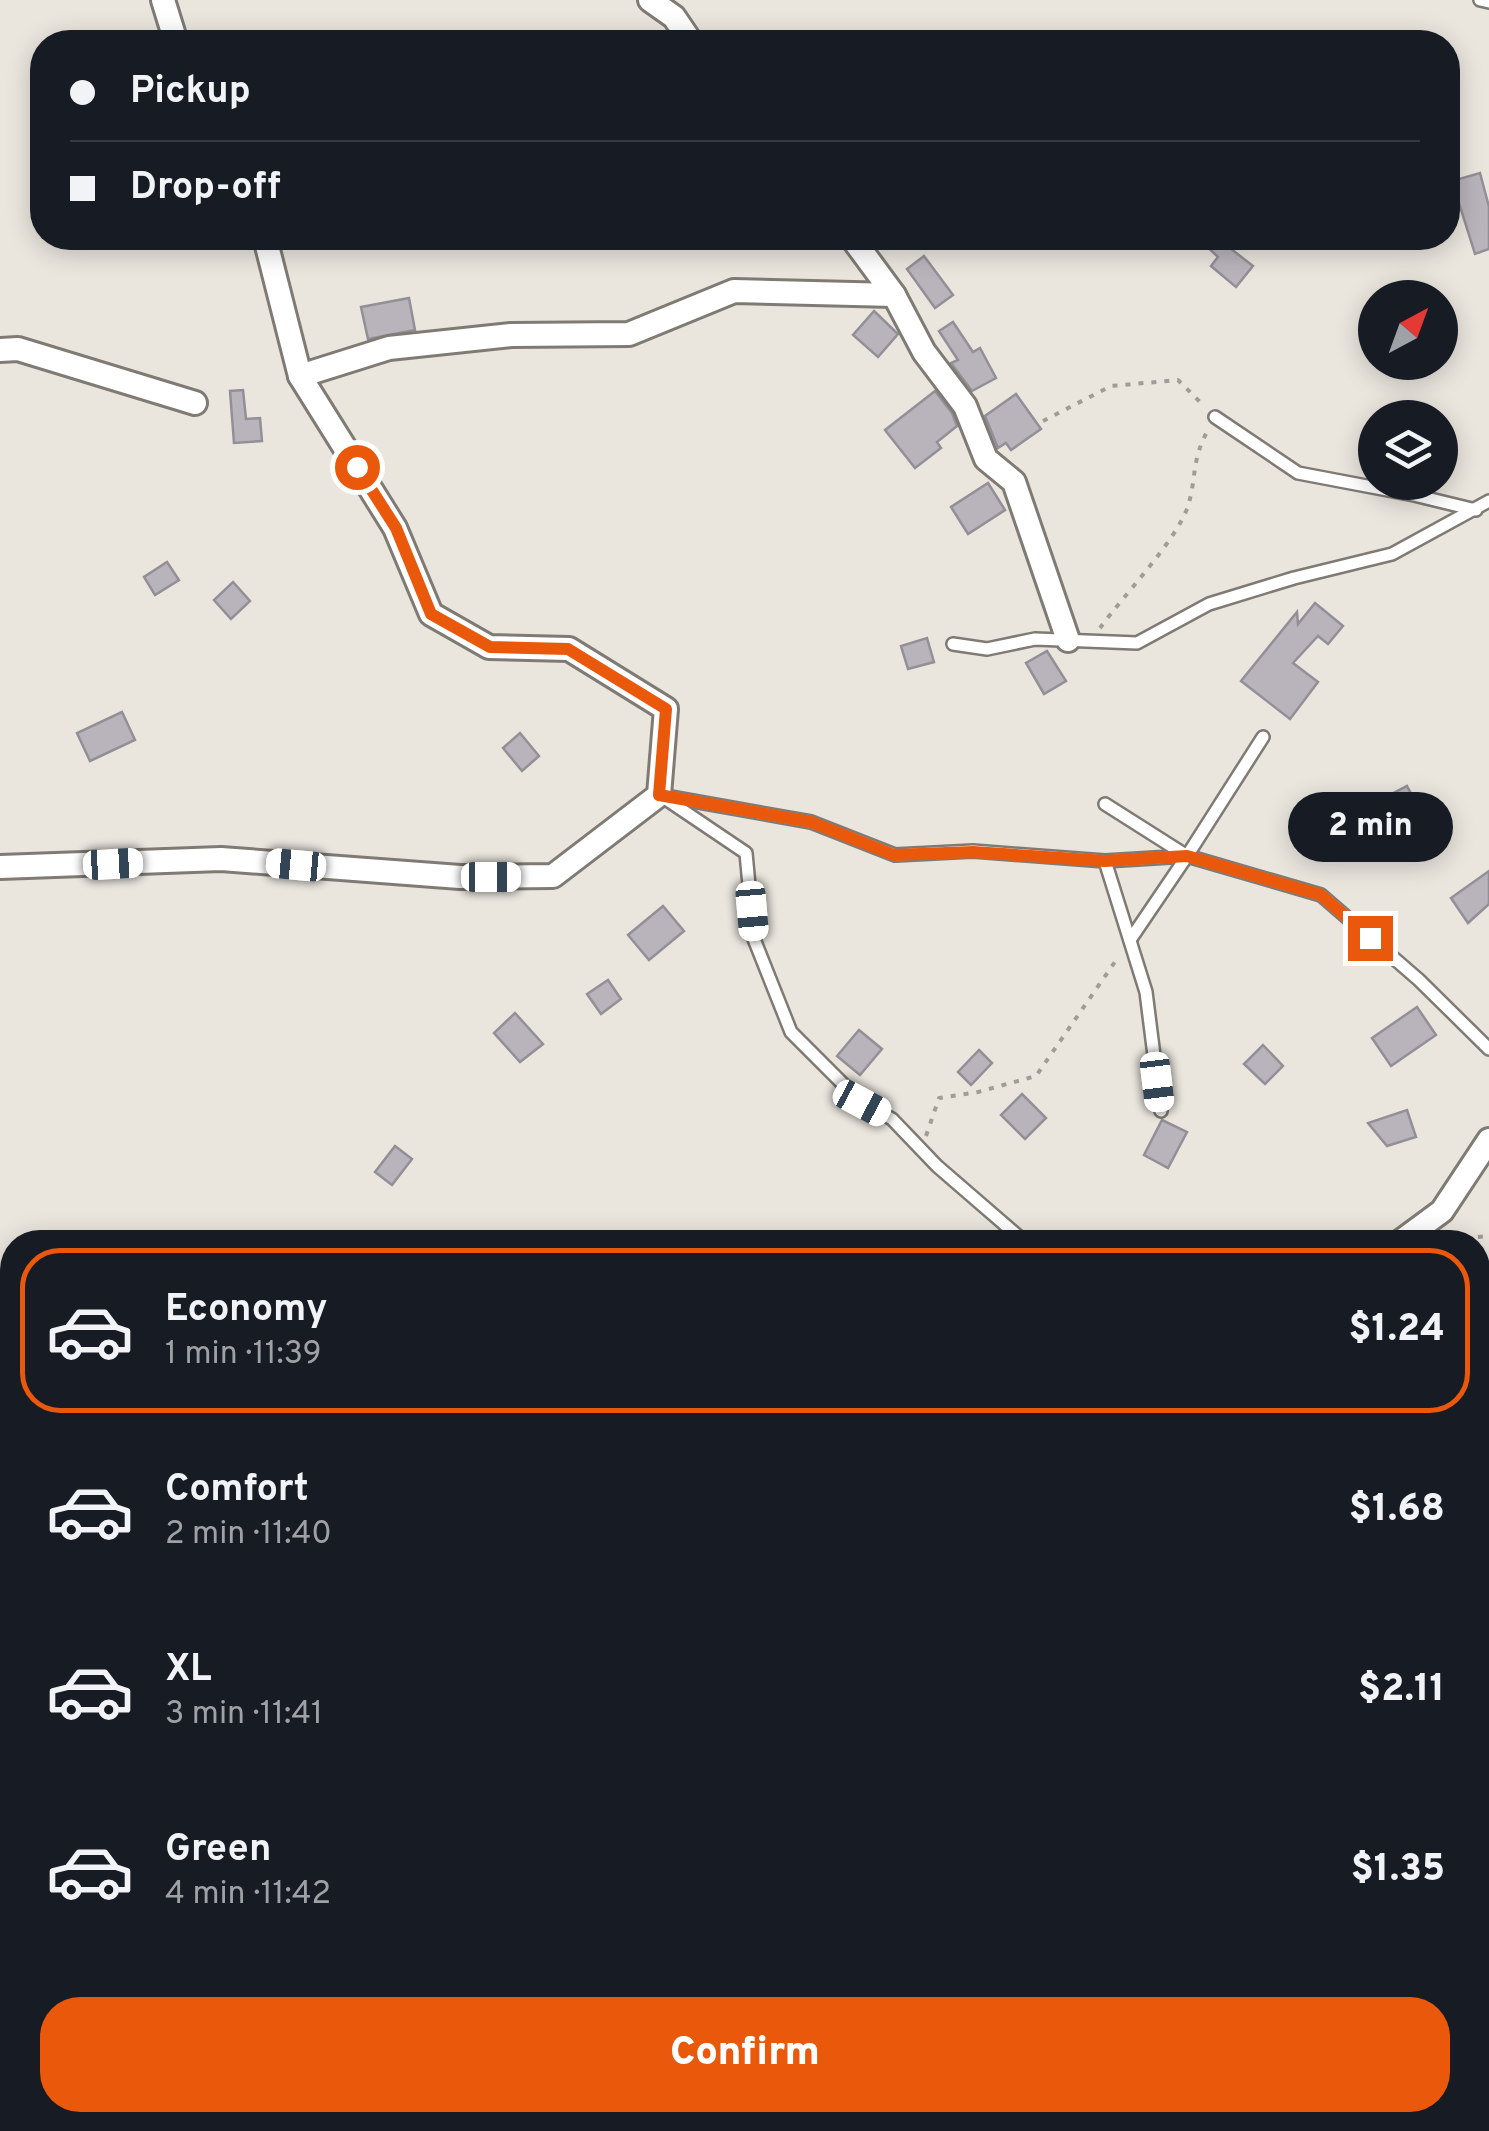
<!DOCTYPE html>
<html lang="en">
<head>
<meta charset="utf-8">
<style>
	body { margin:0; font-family:Overpass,sans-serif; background:#242831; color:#f1f3f6; height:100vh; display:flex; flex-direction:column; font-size:38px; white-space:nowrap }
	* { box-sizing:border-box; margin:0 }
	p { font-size:32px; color:#9ea1a6 }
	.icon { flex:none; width:55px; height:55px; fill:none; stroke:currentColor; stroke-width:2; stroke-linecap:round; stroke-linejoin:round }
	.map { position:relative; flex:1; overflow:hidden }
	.panel { position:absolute; left:0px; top:1230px; width:1490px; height:902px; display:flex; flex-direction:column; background:#171b24; border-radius:40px 40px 0 0; box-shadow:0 5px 25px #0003 }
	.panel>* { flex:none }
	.hud { position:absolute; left:30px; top:30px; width:1430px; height:220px; border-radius:40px; box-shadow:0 5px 25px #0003; display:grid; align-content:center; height:220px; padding:0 40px; background:#171b24 }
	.needle { width:65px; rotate:41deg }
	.controls { position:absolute; left:1358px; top:280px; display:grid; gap:20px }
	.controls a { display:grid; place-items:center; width:100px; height:100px; border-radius:50%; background:#171b24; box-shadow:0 5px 25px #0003; font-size:50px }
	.end { position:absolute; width:45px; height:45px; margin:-22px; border:12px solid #ea580c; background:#fff; box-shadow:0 0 0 5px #fff }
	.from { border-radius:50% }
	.bubble { position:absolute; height:70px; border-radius:35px; background:#171b24; box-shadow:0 5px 25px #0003; font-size:32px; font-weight:800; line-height:70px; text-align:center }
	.car { position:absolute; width:30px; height:60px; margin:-30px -15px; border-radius:12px; box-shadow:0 0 8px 2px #0007; background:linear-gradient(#fff 24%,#345 0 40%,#fff 0 76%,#345 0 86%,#fff 0) }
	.hud b { display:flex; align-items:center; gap:35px; height:95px; font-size:38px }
	.hud b+b { border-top:2px solid #363941 }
	.hud i { width:25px; height:25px; background:#f1f3f6 }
	ul { padding:18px 0 0; list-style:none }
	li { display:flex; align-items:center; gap:30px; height:165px; margin:0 20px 15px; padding:0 20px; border:5px solid transparent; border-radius:40px }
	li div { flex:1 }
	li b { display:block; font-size:38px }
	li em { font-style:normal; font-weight:800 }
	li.active { border-color:#ea580c }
	li>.icon { width:90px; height:90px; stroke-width:1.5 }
	.primary-button { display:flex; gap:20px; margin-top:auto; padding:20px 40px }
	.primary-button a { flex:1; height:115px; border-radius:40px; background:#ea580c; color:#fff; font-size:40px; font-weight:800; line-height:115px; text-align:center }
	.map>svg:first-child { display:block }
</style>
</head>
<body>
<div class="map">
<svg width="1489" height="2131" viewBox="0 0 1489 2131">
	<rect width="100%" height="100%" fill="#eae6de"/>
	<g fill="#b9b4bb" stroke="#938f96" stroke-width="2.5">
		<path d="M1480,173L1489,207V249L1475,254L1452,181Z"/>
		<path d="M1198,238H1217L1253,266L1236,287L1211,266L1218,257Z"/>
		<path d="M924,256L953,295L935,308L907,269Z"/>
		<path d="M409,298L415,330L368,339L361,307Z"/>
		<path d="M874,311L898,334L878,357L853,335Z"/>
		<path d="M953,322L973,352L980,348L996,378L972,391L951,363L958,360L939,331Z"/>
		<path d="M243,390L246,419L260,418L262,441L234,443L230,391Z"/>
		<path d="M935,391L952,413L957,426L937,442L941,448L915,468L885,430Z"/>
		<path d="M1016,394L1041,429L1011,450L1006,443L998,448L985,416Z"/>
		<path d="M988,483L1005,510L968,534L951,507Z"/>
		<path d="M167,562L179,580L155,595L144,577Z"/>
		<path d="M233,582L250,601L231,619L214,600Z"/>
		<path d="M1315,603L1343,626L1328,644L1318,636L1293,663L1318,682L1290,719L1241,681L1297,612L1298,624Z"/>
		<path d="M927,638L934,662L908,669L901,646Z"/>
		<path d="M1047,651L1066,681L1044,694L1026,663Z"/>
		<path d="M122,712L135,740L90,761L77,733Z"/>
		<path d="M520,733L539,756L522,771L503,748Z"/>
		<path d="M1407,786L1420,810L1393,824L1380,800Z"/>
		<path d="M1489,871V904L1468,923L1451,898Z"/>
		<path d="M663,906L684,931L649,960L628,935Z"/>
		<path d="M608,980L621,999L601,1014L587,994Z"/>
		<path d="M1417,1007L1436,1035L1391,1066L1372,1038Z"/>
		<path d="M515,1013L543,1044L520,1062L494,1033Z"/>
		<path d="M859,1030L882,1049L860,1075L837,1056Z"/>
		<path d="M1263,1045L1283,1066L1265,1084L1244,1064Z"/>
		<path d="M979,1050L992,1063L971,1085L958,1072Z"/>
		<path d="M1022,1094L1046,1118L1025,1139L1001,1115Z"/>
		<path d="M1407,1110L1416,1137L1387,1146L1368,1123Z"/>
		<path d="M1162,1120L1187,1132L1168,1168L1144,1155Z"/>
		<path d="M395,1146L412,1159L392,1185L375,1172Z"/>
	</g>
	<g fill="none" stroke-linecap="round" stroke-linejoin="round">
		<defs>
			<g id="service">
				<path d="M1480,0L1489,2"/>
				<path d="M1215,417L1298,473L1414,495L1476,510"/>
				<path d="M953,644L987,649L1035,639L1137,643L1209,604L1294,578L1392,554L1489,501"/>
				<path d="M659,795L811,822L895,855L973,851L1105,861L1146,992L1161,1111"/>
				<path d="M663,797L746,853L754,939L791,1032L862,1103L892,1119L937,1166L1025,1242"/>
				<path d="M1105,804L1187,856L1105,861"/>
				<path d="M1187,856L1263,737"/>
				<path d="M1130,940L1187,856L1321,895L1419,980L1489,1049"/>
			</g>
			<g id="minor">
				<path d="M163,0L176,42"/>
				<path d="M650,0L674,17L691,42"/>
				<path d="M894,295L924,352L965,406L986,459L1014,482L1068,640"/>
				<path d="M0,350L18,349L195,403"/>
				<path d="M300,376L389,348L511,335L629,334L734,291L894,295L852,238"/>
				<path d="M0,867L221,859L460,877L553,876L659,795L666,709L569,649L489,647L431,614L395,528L300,376L265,238"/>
				<path d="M1400,1242L1442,1211L1489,1140"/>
				<path d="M1478,1309H1489"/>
				<path d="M1487,1381L1489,1408"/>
				<path d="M1478,1445L1489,1414"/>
				<path d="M1470,2120L1479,2131"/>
				<path d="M860,2131L870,2120"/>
			</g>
		</defs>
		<use href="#service" stroke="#7f7b74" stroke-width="16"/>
		<use href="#minor" stroke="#7f7b74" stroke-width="28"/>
		<g stroke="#a09d97" stroke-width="4" stroke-dasharray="5 8" stroke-linecap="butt">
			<path d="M1043,421L1111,386L1178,380L1204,406"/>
			<path d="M1100,628C1123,596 1177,540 1188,506C1197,476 1191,461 1208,430"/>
			<path d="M926,1136L939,1098L978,1092L1036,1076L1119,956"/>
			<path d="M1439,1240L1489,1236"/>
			<path d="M1042,2120L1044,2131"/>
		</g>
		<use href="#service" stroke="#fff" stroke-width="11"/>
		<use href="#minor" stroke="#fff" stroke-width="22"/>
	</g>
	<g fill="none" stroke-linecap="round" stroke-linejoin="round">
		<path stroke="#ea580c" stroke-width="12" d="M357,467L396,528L431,614L490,647L568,649L666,709L659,795L811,822L894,855L973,852L1105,861L1187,856L1321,895L1370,938"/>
	</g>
</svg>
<div class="controls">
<a><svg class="needle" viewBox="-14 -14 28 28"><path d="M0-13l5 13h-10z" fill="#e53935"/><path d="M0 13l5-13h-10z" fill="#9ea1a6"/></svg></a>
<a><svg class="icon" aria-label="layers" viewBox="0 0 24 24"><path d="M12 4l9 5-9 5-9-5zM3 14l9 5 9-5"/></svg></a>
</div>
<i class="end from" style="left:357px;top:467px"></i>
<i class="end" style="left:1370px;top:938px"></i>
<div class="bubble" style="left:1288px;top:792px;width:165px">2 min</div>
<i class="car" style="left:113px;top:864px;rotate:87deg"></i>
<i class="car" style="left:296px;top:865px;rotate:275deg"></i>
<i class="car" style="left:491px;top:877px;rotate:90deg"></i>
<i class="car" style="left:752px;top:911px;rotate:175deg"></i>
<i class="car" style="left:1157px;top:1082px;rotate:173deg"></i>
<i class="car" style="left:862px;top:1103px;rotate:118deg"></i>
<div class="hud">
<b><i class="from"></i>Pickup</b>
<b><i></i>Drop-off</b>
</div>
<section class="panel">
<ul>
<li class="active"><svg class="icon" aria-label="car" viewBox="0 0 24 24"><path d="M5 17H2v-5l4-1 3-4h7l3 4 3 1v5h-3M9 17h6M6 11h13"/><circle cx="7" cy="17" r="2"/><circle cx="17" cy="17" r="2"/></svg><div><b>Economy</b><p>1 min · 11:39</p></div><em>$1.24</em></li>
<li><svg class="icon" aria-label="car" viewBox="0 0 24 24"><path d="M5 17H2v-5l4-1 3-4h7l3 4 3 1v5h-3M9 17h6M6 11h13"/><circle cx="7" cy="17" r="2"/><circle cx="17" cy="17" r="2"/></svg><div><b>Comfort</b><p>2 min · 11:40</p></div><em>$1.68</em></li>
<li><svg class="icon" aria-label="car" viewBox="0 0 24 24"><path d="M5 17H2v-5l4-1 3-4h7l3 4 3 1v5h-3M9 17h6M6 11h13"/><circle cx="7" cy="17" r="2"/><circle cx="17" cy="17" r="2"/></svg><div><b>XL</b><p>3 min · 11:41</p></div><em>$2.11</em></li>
<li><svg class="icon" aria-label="car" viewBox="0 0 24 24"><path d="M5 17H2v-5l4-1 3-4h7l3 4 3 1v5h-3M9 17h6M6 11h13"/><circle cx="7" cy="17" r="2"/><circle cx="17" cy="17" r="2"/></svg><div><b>Green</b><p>4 min · 11:42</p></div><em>$1.35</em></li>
</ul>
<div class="primary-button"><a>Confirm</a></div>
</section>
</div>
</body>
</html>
